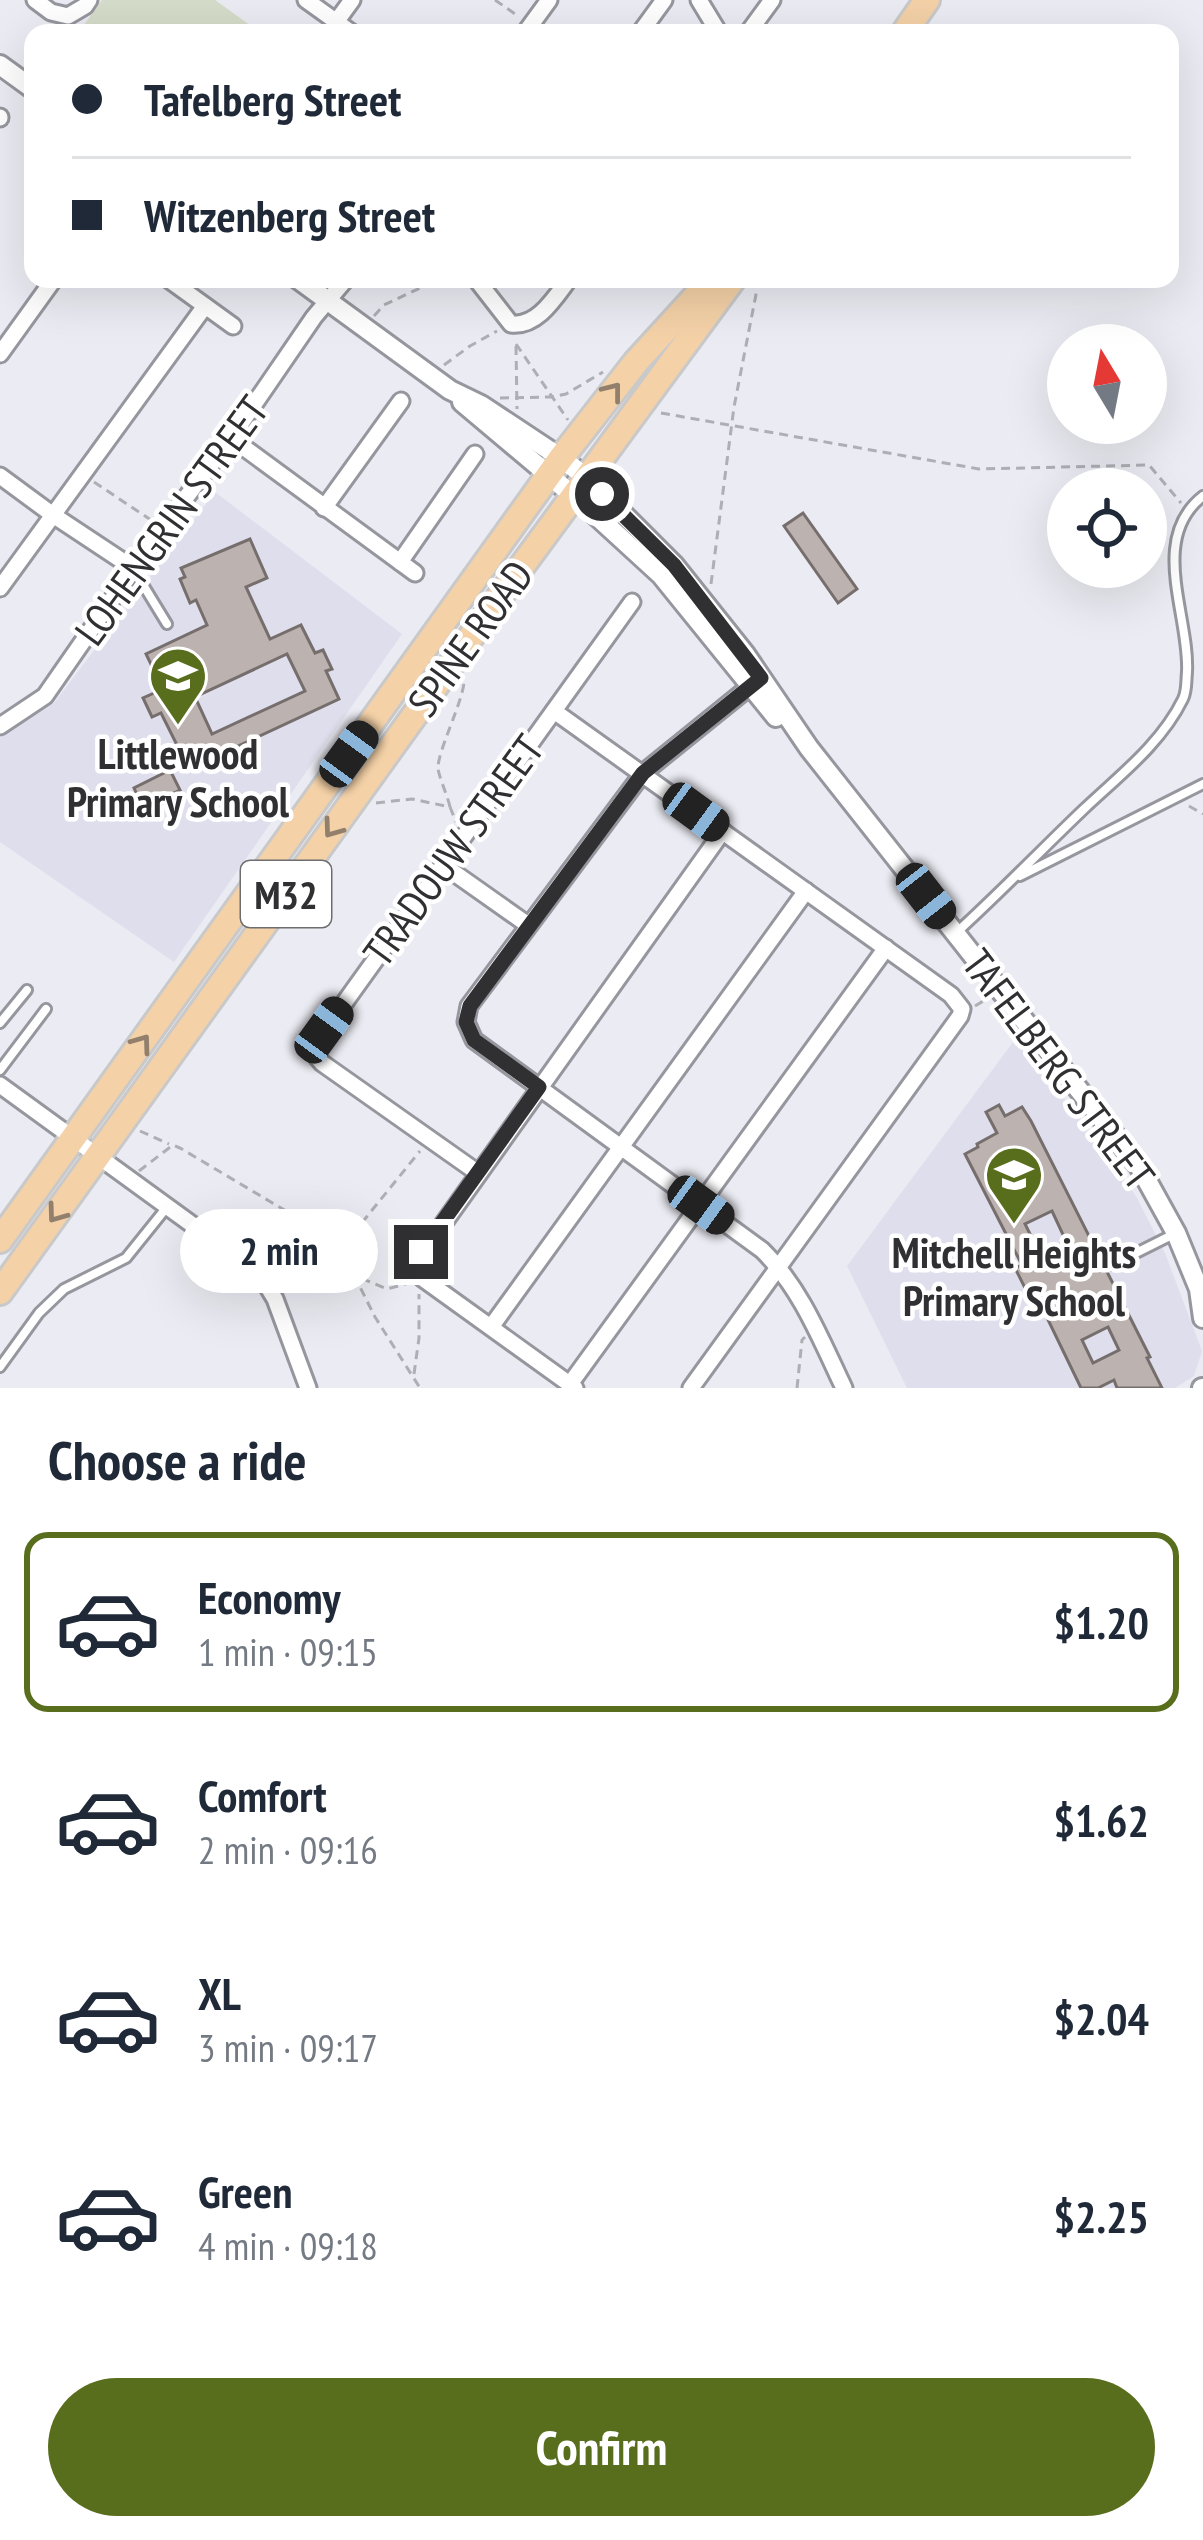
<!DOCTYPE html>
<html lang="en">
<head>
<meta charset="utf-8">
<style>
	body { margin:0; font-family:"PT Sans Narrow",sans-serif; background:#f2f2f3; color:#1f2937; height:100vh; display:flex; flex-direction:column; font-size:45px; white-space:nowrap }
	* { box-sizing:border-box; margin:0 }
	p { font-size:39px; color:#747a83 }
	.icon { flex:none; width:66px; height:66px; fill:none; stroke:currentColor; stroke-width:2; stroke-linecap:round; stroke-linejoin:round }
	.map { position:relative; height:1388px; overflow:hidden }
	.panel { display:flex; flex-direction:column; background:#fff; flex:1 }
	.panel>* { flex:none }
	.guide { position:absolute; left:24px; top:24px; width:1155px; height:264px; border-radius:24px; box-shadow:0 12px 48px #0002; display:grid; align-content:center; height:264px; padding:0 48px; background:#fff }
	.needle { width:78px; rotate:350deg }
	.buttons { position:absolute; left:1047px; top:324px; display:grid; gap:24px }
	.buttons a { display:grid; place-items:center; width:120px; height:120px; border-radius:50%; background:#fff; box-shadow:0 12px 48px #0002; font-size:60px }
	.end { position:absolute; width:54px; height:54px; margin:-27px; border:15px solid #303033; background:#fff; box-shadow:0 0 0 6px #fff }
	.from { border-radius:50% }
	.bubble { position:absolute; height:84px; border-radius:42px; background:#fff; box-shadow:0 12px 48px #0002; font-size:39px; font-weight:600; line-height:84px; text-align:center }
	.car { position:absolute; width:36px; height:72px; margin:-36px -18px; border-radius:15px; box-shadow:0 0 9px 3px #0007; background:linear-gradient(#222 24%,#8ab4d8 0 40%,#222 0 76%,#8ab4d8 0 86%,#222 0) }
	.guide b { display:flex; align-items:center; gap:42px; height:114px; font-size:45px }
	.guide b+b { border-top:3px solid #e0e1e3 }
	.guide i { width:30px; height:30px; background:#1f2937 }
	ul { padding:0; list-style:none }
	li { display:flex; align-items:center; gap:36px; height:180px; margin:0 24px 18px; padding:0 24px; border:6px solid transparent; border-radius:24px }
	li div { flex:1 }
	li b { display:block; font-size:45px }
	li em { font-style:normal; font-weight:600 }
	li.current { border-color:#596e1d }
	li>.icon { width:108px; height:108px; stroke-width:1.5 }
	h2 { padding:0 48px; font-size:54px; line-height:144px }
	.button { display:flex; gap:24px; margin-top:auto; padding:24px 48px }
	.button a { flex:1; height:138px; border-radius:72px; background:#596e1d; color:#fff; font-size:48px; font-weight:600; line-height:138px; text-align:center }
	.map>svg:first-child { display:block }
</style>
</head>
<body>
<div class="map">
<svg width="1203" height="1388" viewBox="0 0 1203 1388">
	<rect width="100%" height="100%" fill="#ebebf3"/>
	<g fill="#dedeed">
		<path d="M215,492L402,634L174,962L0,842V738L54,703Z"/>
		<path d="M1016,1038L1103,1147L1137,1198L1165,1253L1202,1351L1194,1376L1175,1388H907L847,1266Z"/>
	</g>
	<path fill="#d5dcc9" d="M102,0H215L261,33H78Z"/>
	<g fill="#bcb3b1" stroke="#766e6c" stroke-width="3" fill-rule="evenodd">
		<path d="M803,513L857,589L838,603L784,526Z"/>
		<path d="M250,539L267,578L246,587L270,639L301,625L315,653L323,650L332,669L326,671L339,699L189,769L161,713L152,717L143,698L163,689L146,654L207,625L196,600L190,603L180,579L185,577L181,568ZM287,654L305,691L212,734L195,697Z"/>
		<path d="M170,770L180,790L143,808L134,788Z"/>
		<path d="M999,1105L1005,1116L1022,1107L1031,1121L1150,1357L1147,1358L1162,1388H1117L1114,1380L1098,1388H1081L1038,1299L1032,1302L1015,1268L1022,1265L965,1154L978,1147L977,1144L997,1133L986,1112ZM1020,1150L1031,1173L1005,1186L993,1163ZM1052,1211L1066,1241L1040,1254L1025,1224ZM1108,1327L1119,1350L1093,1363L1082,1340Z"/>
	</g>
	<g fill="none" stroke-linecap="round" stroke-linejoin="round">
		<defs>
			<g id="service">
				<path d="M134,570L167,624"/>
				<path d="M1020,876L1203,784"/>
				<path d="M957,932C1001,892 1041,850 1084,809C1119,776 1161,744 1183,699C1187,691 1186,682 1187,672C1190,616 1148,539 1203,496"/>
				<path d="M0,1023L27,990"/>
				<path d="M0,1070L46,1009"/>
				<path d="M1112,1265L1174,1234"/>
				<path d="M0,1367L39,1313L64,1289L126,1258L167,1207"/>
			</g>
			<g id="minor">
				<path d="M35,0L51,12L68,16L85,6L89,0"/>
				<path d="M306,0L352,33"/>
				<path d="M699,0L719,33"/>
				<path d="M336,22L352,0"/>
				<path d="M525,33L549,0"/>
				<path d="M640,33L664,0"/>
				<path d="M748,33L772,0"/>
				<path d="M0,118V117"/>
				<path d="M168,279L233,326"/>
				<path d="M476,279L511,324C537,327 554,299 569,279"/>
				<path d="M0,354L54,279"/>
				<path d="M231,438L415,573"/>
				<path d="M0,476L53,515L133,568"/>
				<path d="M324,508L401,401"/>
				<path d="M400,562L475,454"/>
				<path d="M0,588L205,306"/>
				<path d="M758,680L643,773L469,1006L466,1022L474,1040L762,1250C801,1288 821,1340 844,1388"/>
				<path d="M554,711L951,995L962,1009L960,1016L691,1388"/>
				<path d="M0,726L45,696L147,549L231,438L314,317L346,279"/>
				<path d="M443,865L528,925"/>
				<path d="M0,1085L260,1274L275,1299L308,1388"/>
				<path d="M478,1173L322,1063L317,1057V1041L632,602"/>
				<path d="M491,1327L806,891"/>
				<path d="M570,1384L886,948"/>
				<path d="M575,1388L422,1278L416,1262L723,831"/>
			</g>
			<g id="tertiary">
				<path d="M0,65L33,89"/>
				<path d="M298,279L450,390L481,405L561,458L587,478L674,565L745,654L809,748L1139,1166L1176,1233L1199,1289L1203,1318"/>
				<path d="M462,402L589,509L661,575L776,717"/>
				<path d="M1202,1388H1203"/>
			</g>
			<g id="primary">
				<path d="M904,33L927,0"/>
				<path d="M0,1240L561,458L636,362L712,279"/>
				<path d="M0,1292L511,581L733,279"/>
			</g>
		</defs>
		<use href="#service" stroke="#96969e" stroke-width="14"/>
		<use href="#minor" stroke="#96969e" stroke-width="21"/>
		<use href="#tertiary" stroke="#96969e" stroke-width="24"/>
		<use href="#primary" stroke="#c9c9ca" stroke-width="30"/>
		<g stroke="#aeaeb4" stroke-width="3" stroke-dasharray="9 6" stroke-linecap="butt">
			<path d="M495,0L518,16"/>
			<path d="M374,316L384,305L439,279"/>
			<path d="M516,344L568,420"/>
			<path d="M516,346L517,409"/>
			<path d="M444,365L470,346L497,331"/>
			<path d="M500,398L551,397L566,394L603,372"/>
			<path d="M661,413L979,469L1149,465L1181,503"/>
			<path d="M94,482L151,520"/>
			<path d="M711,584L734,407L759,279"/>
			<path d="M376,803L412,799L450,807L456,822"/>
			<path d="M1189,806L1203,814"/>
			<path d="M450,807C447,794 440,780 438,769C437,753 461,706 464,683"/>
			<path d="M975,1006L985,1000"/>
			<path d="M140,1131L169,1144"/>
			<path d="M139,1171L173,1145L180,1148L328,1236L341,1249L375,1317L420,1388"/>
			<path d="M343,1246L420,1151"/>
			<path d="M274,1269L289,1264L330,1271L356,1276L387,1289L409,1283"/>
			<path d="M414,1374L419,1338V1294"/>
			<path d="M797,1388L802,1340L805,1337"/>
		</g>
		<use href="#service" stroke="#fff" stroke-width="8"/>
		<use href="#minor" stroke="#fff" stroke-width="15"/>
		<use href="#tertiary" stroke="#fff" stroke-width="18"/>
		<use href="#primary" stroke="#f4d1a7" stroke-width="24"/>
	</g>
	<defs><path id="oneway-chevron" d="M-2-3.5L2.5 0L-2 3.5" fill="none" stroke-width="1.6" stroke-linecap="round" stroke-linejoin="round" transform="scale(3)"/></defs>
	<g stroke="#92806d">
		<use href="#oneway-chevron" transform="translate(613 391) rotate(-52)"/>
		<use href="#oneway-chevron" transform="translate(332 829) rotate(126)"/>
		<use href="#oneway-chevron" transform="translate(142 1043) rotate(-54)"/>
		<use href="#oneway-chevron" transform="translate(56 1214) rotate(126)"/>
	</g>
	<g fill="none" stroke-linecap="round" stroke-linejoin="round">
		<path stroke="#303033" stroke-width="15" d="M421,1252L539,1087L474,1040L466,1022L470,1006L643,773L761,678L674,565L602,494"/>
	</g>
	<defs>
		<symbol id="school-pin" viewBox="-11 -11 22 30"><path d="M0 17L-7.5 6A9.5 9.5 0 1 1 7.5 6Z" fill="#596e1d" stroke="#fff"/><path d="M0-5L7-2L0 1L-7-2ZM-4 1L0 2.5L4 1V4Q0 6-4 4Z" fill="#fff"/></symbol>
	</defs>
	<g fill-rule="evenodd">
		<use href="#school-pin" x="145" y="643" width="66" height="90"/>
		<use href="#school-pin" x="981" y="1142" width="66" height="90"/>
	</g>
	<g text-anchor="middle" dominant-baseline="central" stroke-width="9" stroke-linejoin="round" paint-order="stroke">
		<rect fill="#fff" stroke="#6e6e70" stroke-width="3" x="241" y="861" width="90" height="66" rx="9"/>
		<g font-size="39" font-weight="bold" fill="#303033">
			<text x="286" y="894">M32</text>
		</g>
		<g font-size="42" fill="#303033" stroke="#fff">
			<text transform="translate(171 520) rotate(-54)">LOHENGRIN STREET</text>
			<text transform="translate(470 638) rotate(-54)">SPINE ROAD</text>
			<text transform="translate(453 850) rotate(-54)">TRADOUW STREET</text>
			<text transform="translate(1059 1069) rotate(53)">TAFELBERG STREET</text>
		</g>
		<g font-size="42" font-weight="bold" fill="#303033" stroke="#fff">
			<text x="178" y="753">Littlewood<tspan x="178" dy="48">Primary School</tspan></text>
			<text x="1014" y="1252">Mitchell Heights<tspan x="1014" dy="48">Primary School</tspan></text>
		</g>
	</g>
</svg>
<div class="buttons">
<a><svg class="needle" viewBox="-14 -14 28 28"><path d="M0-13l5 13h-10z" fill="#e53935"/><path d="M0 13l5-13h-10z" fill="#747a83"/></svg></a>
<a><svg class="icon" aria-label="locate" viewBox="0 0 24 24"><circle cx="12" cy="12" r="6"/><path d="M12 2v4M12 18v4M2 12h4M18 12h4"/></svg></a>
</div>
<i class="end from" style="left:602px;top:494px"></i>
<i class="end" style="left:421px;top:1252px"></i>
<div class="bubble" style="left:180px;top:1209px;width:198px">2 min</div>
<i class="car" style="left:349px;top:754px;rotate:36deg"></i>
<i class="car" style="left:696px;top:812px;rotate:126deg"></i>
<i class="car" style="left:926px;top:896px;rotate:142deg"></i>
<i class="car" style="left:324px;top:1030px;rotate:36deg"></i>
<i class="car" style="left:701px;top:1205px;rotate:126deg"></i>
<div class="guide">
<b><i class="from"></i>Tafelberg Street</b>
<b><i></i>Witzenberg Street</b>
</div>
</div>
<section class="panel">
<h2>Choose a ride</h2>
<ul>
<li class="current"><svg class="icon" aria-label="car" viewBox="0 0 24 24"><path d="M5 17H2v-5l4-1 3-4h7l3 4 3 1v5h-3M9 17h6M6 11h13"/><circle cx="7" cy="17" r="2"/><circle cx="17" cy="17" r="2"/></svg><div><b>Economy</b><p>1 min · 09:15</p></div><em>$1.20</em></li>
<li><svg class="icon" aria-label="car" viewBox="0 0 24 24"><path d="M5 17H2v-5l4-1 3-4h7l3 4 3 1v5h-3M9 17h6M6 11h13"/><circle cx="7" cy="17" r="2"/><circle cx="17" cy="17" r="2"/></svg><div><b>Comfort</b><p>2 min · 09:16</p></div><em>$1.62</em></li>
<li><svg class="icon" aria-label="car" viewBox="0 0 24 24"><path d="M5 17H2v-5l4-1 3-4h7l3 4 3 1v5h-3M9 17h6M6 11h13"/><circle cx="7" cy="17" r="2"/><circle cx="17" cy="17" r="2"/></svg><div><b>XL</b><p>3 min · 09:17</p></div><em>$2.04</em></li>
<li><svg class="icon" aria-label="car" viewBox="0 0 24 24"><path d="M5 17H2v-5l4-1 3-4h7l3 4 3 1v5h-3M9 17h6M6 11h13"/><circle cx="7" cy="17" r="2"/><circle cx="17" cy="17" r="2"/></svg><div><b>Green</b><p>4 min · 09:18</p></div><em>$2.25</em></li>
</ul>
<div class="button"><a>Confirm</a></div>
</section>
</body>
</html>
